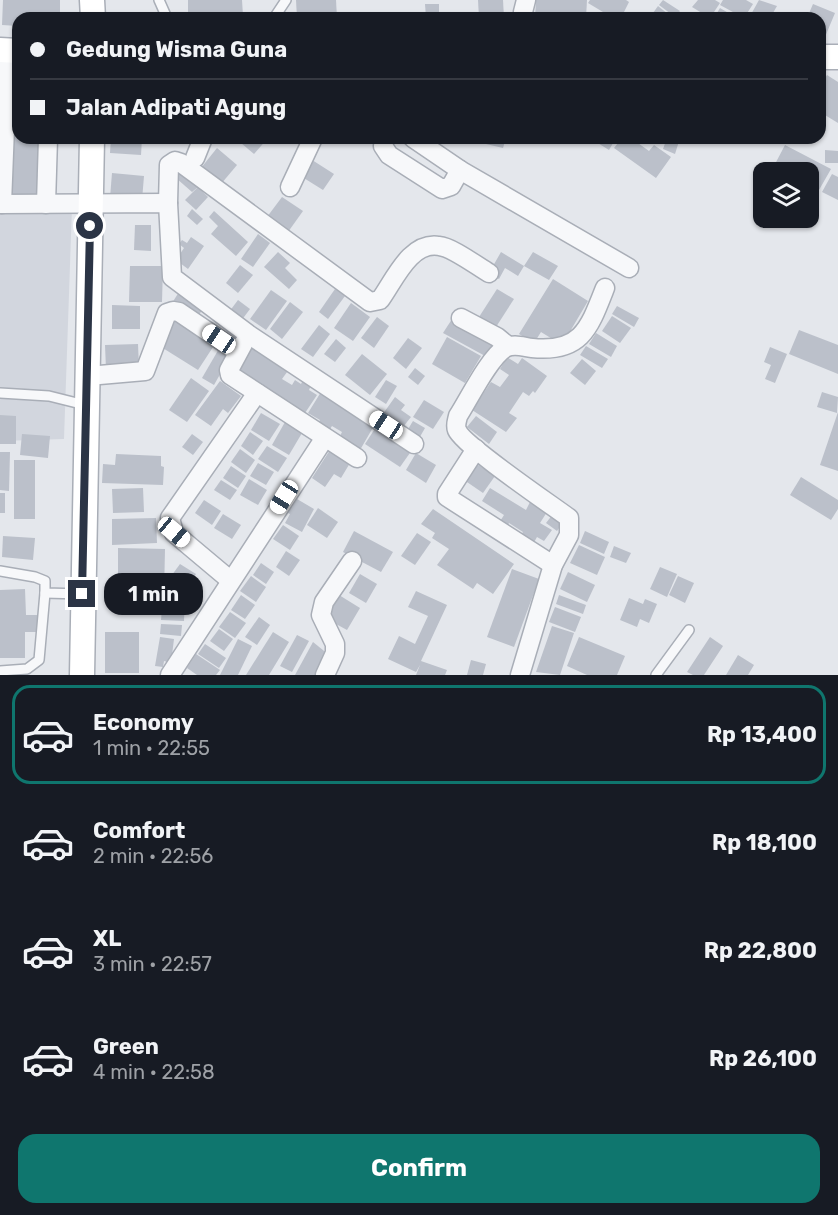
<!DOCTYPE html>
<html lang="en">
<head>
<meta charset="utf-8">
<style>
	body { margin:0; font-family:Rubik,sans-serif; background:#20242c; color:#f1f3f6; height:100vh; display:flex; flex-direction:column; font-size:22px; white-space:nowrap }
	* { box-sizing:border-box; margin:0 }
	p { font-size:20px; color:#9ea1a6 }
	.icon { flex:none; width:33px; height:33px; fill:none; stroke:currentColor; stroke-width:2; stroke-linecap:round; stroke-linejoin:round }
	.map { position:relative; height:675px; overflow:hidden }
	.side { display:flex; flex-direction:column; background:#171b24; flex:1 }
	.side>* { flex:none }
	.hud { position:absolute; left:12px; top:12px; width:814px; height:132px; border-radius:18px; box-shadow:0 2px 4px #0004; display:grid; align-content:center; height:132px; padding:0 18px; background:#171b24 }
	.fabs { position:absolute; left:753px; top:162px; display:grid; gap:12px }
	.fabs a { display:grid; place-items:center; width:66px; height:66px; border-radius:12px; background:#171b24; box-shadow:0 2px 4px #0004; font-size:30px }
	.end { position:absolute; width:27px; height:27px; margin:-14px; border:8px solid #2b3445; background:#fff; box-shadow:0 0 0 3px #fff }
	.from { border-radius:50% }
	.bubble { position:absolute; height:42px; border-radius:18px; background:#171b24; box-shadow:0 2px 4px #0004; font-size:20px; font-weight:700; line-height:42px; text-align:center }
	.car { position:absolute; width:18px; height:36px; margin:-18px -9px; border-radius:8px; box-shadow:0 0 4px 2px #0007; background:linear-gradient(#fff 24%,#345 0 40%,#fff 0 76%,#345 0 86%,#fff 0) }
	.hud b { display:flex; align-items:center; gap:21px; height:57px; font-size:22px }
	.hud b+b { border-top:2px solid #363941 }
	.hud i { width:15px; height:15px; background:#f1f3f6 }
	ul { padding:10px 0 0; list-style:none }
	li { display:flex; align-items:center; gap:18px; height:99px; margin:0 12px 9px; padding:0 6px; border:3px solid transparent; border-radius:18px }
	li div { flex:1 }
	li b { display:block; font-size:22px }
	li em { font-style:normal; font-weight:700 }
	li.on { border-color:#0f766e }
	li>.icon { width:54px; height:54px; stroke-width:1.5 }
	.action { display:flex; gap:12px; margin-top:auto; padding:12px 18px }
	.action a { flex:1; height:69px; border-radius:18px; background:#0f766e; color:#fff; font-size:24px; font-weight:700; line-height:69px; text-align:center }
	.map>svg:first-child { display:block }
</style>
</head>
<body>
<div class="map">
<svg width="838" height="675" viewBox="0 0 838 675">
	<rect width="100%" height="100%" fill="#e4e7ec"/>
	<path fill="#d2d6de" d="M0,206L72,207L64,439L0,441Z"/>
	<g fill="#bbc0ca">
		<path d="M3,0H60V18H18V26L2,25Z"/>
		<path d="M188,0H242L243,16L188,18Z"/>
		<path d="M296,0H336L337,18H297Z"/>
		<path d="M478,0H503L504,18H479Z"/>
		<path d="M536,0H587L586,18H535Z"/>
		<path d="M590,0H626L629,2L621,18H613L588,3Z"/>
		<path d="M663,0L680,11L675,17L659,5Z"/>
		<path d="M698,0H715L720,3L710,18L692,7Z"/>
		<path d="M723,0H746L753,4L744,18L720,5Z"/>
		<path d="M759,0L777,6L770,18H749Z"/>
		<path d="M425,4H439V18H426Z"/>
		<path d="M813,4L835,13L825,37L820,35V18H807Z"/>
		<path d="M658,6L673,18H659L653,13Z"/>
		<path d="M720,8L732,15L730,18H714Z"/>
		<path d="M827,75L838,82V123L820,112V86Z"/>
		<path d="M11,107H18V138H45L44,195L10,194Z"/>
		<path d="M111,138H142L141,155L110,153Z"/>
		<path d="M245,138H268L254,154L241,143Z"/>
		<path d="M488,138H506L503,148L486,144Z"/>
		<path d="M595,138H616L609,150L593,140Z"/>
		<path d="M622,138H631L649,151L654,145L671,157L656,178L614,148Z"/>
		<path d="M667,138H680L675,154L663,149Z"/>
		<path d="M785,145L831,169L819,190L808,185V172H786L774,166Z"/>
		<path d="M217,148L237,165L221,184L201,168Z"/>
		<path d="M825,150L838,151V163H825Z"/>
		<path d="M309,158L334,174L323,190L299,175Z"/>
		<path d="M181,172L198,187L192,192L176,178Z"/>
		<path d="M112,173L144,176L142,200L110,198Z"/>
		<path d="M832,174L838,177V200L822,192Z"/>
		<path d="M198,187L208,197L196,210L185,200Z"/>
		<path d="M282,197L303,211L288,232L267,217Z"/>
		<path d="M192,209L203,219L197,225L187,216Z"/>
		<path d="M214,211L248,242L236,256L211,234L218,226L209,217Z"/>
		<path d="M135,225H151V251L134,250Z"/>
		<path d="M258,234L270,243L253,267L241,259Z"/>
		<path d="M191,237L204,246L188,269L176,260L184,248L179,244L182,240L187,243Z"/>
		<path d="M278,252L290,263L285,268L297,280L289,289L264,267Z"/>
		<path d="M501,252L524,266L533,252L558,266L549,280L524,266L518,276L505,268L499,279L489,273Z"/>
		<path d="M240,265L253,275L238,293L226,283Z"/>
		<path d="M130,266H163L162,302H129Z"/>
		<path d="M553,279L588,301L562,345L541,332L534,343L519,334Z"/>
		<path d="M335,289L345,296L328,319L319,312Z"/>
		<path d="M497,289L514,299L496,327L479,317Z"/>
		<path d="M271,290L287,301L266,330L250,319Z"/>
		<path d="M179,292L204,307L197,318L172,303Z"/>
		<path d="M238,300L250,309L241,321L229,312Z"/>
		<path d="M290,302L303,312L282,339L270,329Z"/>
		<path d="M351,303L370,317L353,341L334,328Z"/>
		<path d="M112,305L140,306V329H112Z"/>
		<path d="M617,306L639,318L634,327L612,314Z"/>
		<path d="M454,316L496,340L487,357L443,333Z"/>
		<path d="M612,316L631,328L620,343L602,331Z"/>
		<path d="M377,317L389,326L374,348L361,338Z"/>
		<path d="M175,319L215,344L198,370L158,345Z"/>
		<path d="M319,325L330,334L313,357L301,349Z"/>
		<path d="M799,330L838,345V374L789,354Z"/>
		<path d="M596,333L617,346L611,357L589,344Z"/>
		<path d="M447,337L481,356L465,383L432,364Z"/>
		<path d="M408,338L422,348L406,369L393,358Z"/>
		<path d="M336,339L346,348L335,362L324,354Z"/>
		<path d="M249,343L290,368L282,379L292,385L295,380L301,384L304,378L312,383L309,390L317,395L305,413L233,369Z"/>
		<path d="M138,344L139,368L106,369L105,345Z"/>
		<path d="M586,346L608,359L602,368L580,355Z"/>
		<path d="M220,347L232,353L214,385L202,378Z"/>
		<path d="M770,347L787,354L775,383L765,379L771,365L764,362Z"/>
		<path d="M362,354L387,374L370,395L345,375Z"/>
		<path d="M507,357L518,364L522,358L547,376L535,393L533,391L529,396L523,392L509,413L517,418L506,432L472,410L491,382L500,387L509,375L500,369Z"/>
		<path d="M582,359L596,371L585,385L570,373Z"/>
		<path d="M415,368L425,376L418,385L408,377Z"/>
		<path d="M191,378L209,391L187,422L169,410Z"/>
		<path d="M386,380L397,386L386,404L375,397Z"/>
		<path d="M220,381L241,396L228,413L223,409L211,426L195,415Z"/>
		<path d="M321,392L375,424L360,450L339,438L342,432L332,426L328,432L317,425L320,420L308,413Z"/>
		<path d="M822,392L838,397L837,413L817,407Z"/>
		<path d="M395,397L405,405L401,410L411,417L399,432L380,418Z"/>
		<path d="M424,400L444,412L433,429L413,417Z"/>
		<path d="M838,412V471L820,465Z"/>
		<path d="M261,413L280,424L269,441L251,430Z"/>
		<path d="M0,415L16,416V444H0Z"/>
		<path d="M476,416L497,432L489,444L467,427Z"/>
		<path d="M413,421L425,428L417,442L405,434Z"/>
		<path d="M285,422L302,433L289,455L272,445Z"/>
		<path d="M376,427L412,450L400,467L365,444Z"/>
		<path d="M250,432L263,441L253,455L241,446Z"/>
		<path d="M22,434L50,436L48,458L20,455Z"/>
		<path d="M192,434L203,442L193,455L182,447Z"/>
		<path d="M267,446L287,458L278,472L258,459Z"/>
		<path d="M240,449L255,460L246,473L231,462Z"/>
		<path d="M330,450L350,463L341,478L334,474L325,487L312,478Z"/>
		<path d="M0,452H10L9,491L0,490Z"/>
		<path d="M416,453L436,465L426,483L406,470Z"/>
		<path d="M116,454L161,456V466L164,467L163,485L102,483L103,464L115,465Z"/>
		<rect x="14" y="460" width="21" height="59"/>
		<path d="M258,463L274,472L266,485L250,476Z"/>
		<path d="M475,463L495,476L483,493L464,480Z"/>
		<path d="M231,466L246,476L238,488L223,478Z"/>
		<path d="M801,477L838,500V509L831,520L790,495Z"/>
		<path d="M249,479L267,490L258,505L240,495Z"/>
		<path d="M221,480L237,490L230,500L214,490Z"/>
		<path d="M143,488L144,512L113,513L112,489Z"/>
		<path d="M490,488L526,510L530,502L547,512L540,523L552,530L544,541L537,537L532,546L519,538L523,532L509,523L507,527L499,523L504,515L482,501Z"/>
		<rect x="0" y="493" width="5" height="20"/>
		<path d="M297,499L314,509L302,532L285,523L290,514L282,510L286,503L292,507Z"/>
		<path d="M204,500L221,511L212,525L195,513Z"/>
		<path d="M318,508L338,522L327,538L307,525Z"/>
		<path d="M433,509L514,564L493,594L477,583L473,589L437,565L449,549L432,538L435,533L421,524Z"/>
		<path d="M223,514L241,525L232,539L214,528Z"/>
		<path d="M553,514L564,521L557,531L546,523Z"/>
		<path d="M156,518L157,543L112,545V519Z"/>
		<path d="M283,525L299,536L290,550L273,539Z"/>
		<path d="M354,531L393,552L381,572L343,552Z"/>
		<path d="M585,531L609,542L604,554L580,543Z"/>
		<path d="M417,533L431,542L415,565L401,556Z"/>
		<path d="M3,536L35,538L33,560L2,557Z"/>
		<path d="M579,545L605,557L597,575L570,563Z"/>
		<path d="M614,546L631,553L626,563L610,557Z"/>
		<path d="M118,548L165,549L164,594L118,593Z"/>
		<path d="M286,551L300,560L289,576L276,567Z"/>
		<path d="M261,563L274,572L266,584L253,575Z"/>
		<path d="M180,564L196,574L185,590L169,579Z"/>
		<path d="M660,567L677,574L667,597L650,589Z"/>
		<path d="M512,569L539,579L514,647L487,637Z"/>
		<path d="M568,572L595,585L587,602L560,589Z"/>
		<path d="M360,574L377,584L366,603L349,593Z"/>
		<path d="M251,576L266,587L256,602L240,591Z"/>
		<path d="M678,576L694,583L685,603L669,595Z"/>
		<path d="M25,589L26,615H40V632H25V658H0V590Z"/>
		<path d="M416,591L447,605L421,661L447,670L445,675H416L420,665L416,672L388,659L399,636L415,644L428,616L408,607Z"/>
		<path d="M241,595L255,605L245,619L231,610Z"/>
		<path d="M339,595L360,608L347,630L325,618Z"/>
		<path d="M559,595L586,605L583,614L556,604Z"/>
		<path d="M163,597L185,598L184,621L161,620Z"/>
		<path d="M629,598L643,604L645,599L657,604L649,623L640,619L637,627L620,620Z"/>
		<path d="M555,607L581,617L575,632L549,622Z"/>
		<path d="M230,612L246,623L235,638L219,627Z"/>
		<path d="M259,617L270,625L257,645L245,637Z"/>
		<path d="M161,624L182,625L181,636L160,634Z"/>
		<path d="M552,626L574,633L560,675L536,672Z"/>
		<path d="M219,629L233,639L224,651L210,641Z"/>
		<rect x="105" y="632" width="34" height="41"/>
		<path d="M273,632L289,642L269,675H246Z"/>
		<path d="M297,635L309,641L292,672L280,666Z"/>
		<path d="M160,637L174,639L171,663L164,661L163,667L155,666Z"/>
		<path d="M579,637L625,656L617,675H587L567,666Z"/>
		<path d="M710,637L723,646L704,675H693L687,672Z"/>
		<path d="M238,639L252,646L238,675H220Z"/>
		<path d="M313,642L329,655L317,675H295Z"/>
		<path d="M205,644L226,658L219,668L198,654Z"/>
		<path d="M196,654L220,670L216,675H197L187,668Z"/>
		<path d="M738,655L754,665L748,675H726Z"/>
		<path d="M471,660L486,664L483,675H467Z"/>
	</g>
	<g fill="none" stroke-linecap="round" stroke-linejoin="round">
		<defs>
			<g id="lane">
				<path d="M159,0L167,18"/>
				<path d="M274,18L286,0"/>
				<path d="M0,393L49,396L85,405"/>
				<path d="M0,571L35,577L45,581V593L82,594"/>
				<path d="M0,671L27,669L39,660L45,593"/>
				<path d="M656,675L689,630"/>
			</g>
			<g id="street">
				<path d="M523,12L526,0"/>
				<path d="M385,138L383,146L389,155L442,189L451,186L460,170L629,268"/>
				<path d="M413,138L460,170"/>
				<path d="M195,158L203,138"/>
				<path d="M290,187L313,138"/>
				<path d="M168,203L169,165L175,161L181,163L370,302L380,300C394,281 410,241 439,246C452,247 477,266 489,273"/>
				<path d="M0,204L168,203L172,277L248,334L414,444"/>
				<path d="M2,204L8,51"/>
				<path d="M46,204L48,138"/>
				<path d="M461,318L497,337L508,346"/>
				<path d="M243,344L229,370L230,375L357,458"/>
				<path d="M88,376L145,371L167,313L173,311L179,312L238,352"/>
				<path d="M476,449L447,494V497L553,565"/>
				<path d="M230,580L174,533L170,518L257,393"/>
				<path d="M170,675L324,439"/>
				<path d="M325,675L335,653V644L321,615L324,602L352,561"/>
				<path d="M520,675L553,565L569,535V518C550,504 463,445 457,430C455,425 457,421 458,416C469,399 489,358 505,348C514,343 523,347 532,348C581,353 589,329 605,288"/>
			</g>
			<g id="secondary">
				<path d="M92,0L93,18"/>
				<path d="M0,50L18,51"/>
				<path d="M820,57H838"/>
				<path d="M82,675L92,138"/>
			</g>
		</defs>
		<use href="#lane" stroke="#a9aeb7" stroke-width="12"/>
		<use href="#street" stroke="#a9aeb7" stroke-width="21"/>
		<use href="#secondary" stroke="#a9aeb7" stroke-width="27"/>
		<use href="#lane" stroke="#f7f8fa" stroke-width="9"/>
		<use href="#street" stroke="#f7f8fa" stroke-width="18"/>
		<use href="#secondary" stroke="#fff" stroke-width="24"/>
	</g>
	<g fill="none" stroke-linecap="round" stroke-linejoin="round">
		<path stroke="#2b3445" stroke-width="8" d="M82,594L90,226"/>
	</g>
</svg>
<div class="fabs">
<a><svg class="icon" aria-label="layers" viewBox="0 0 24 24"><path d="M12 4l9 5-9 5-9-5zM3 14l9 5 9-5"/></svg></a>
</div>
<i class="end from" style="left:90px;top:226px"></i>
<i class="end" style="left:82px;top:594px"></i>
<div class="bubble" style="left:104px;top:573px;width:99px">1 min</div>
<i class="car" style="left:219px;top:339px;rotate:304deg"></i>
<i class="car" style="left:386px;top:425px;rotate:303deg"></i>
<i class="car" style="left:284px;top:497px;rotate:212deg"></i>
<i class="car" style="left:174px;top:532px;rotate:130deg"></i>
<div class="hud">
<b><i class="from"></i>Gedung Wisma Guna</b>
<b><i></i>Jalan Adipati Agung</b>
</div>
</div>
<section class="side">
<ul>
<li class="on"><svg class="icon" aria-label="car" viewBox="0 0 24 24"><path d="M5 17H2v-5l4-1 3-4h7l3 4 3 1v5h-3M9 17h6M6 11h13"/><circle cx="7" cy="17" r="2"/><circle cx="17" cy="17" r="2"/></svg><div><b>Economy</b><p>1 min · 22:55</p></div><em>Rp 13,400</em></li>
<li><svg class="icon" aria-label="car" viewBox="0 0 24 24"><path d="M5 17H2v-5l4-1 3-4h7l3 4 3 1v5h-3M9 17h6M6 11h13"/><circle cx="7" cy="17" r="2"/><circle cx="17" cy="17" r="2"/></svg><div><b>Comfort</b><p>2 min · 22:56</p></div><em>Rp 18,100</em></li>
<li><svg class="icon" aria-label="car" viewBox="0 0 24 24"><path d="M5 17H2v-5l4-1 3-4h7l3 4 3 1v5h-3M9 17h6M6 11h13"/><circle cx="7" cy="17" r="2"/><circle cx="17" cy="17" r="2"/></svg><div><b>XL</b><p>3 min · 22:57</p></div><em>Rp 22,800</em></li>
<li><svg class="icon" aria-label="car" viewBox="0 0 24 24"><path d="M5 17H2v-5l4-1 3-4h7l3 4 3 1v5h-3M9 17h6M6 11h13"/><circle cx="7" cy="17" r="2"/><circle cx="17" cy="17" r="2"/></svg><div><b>Green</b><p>4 min · 22:58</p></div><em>Rp 26,100</em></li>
</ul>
<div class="action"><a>Confirm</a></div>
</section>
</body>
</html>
